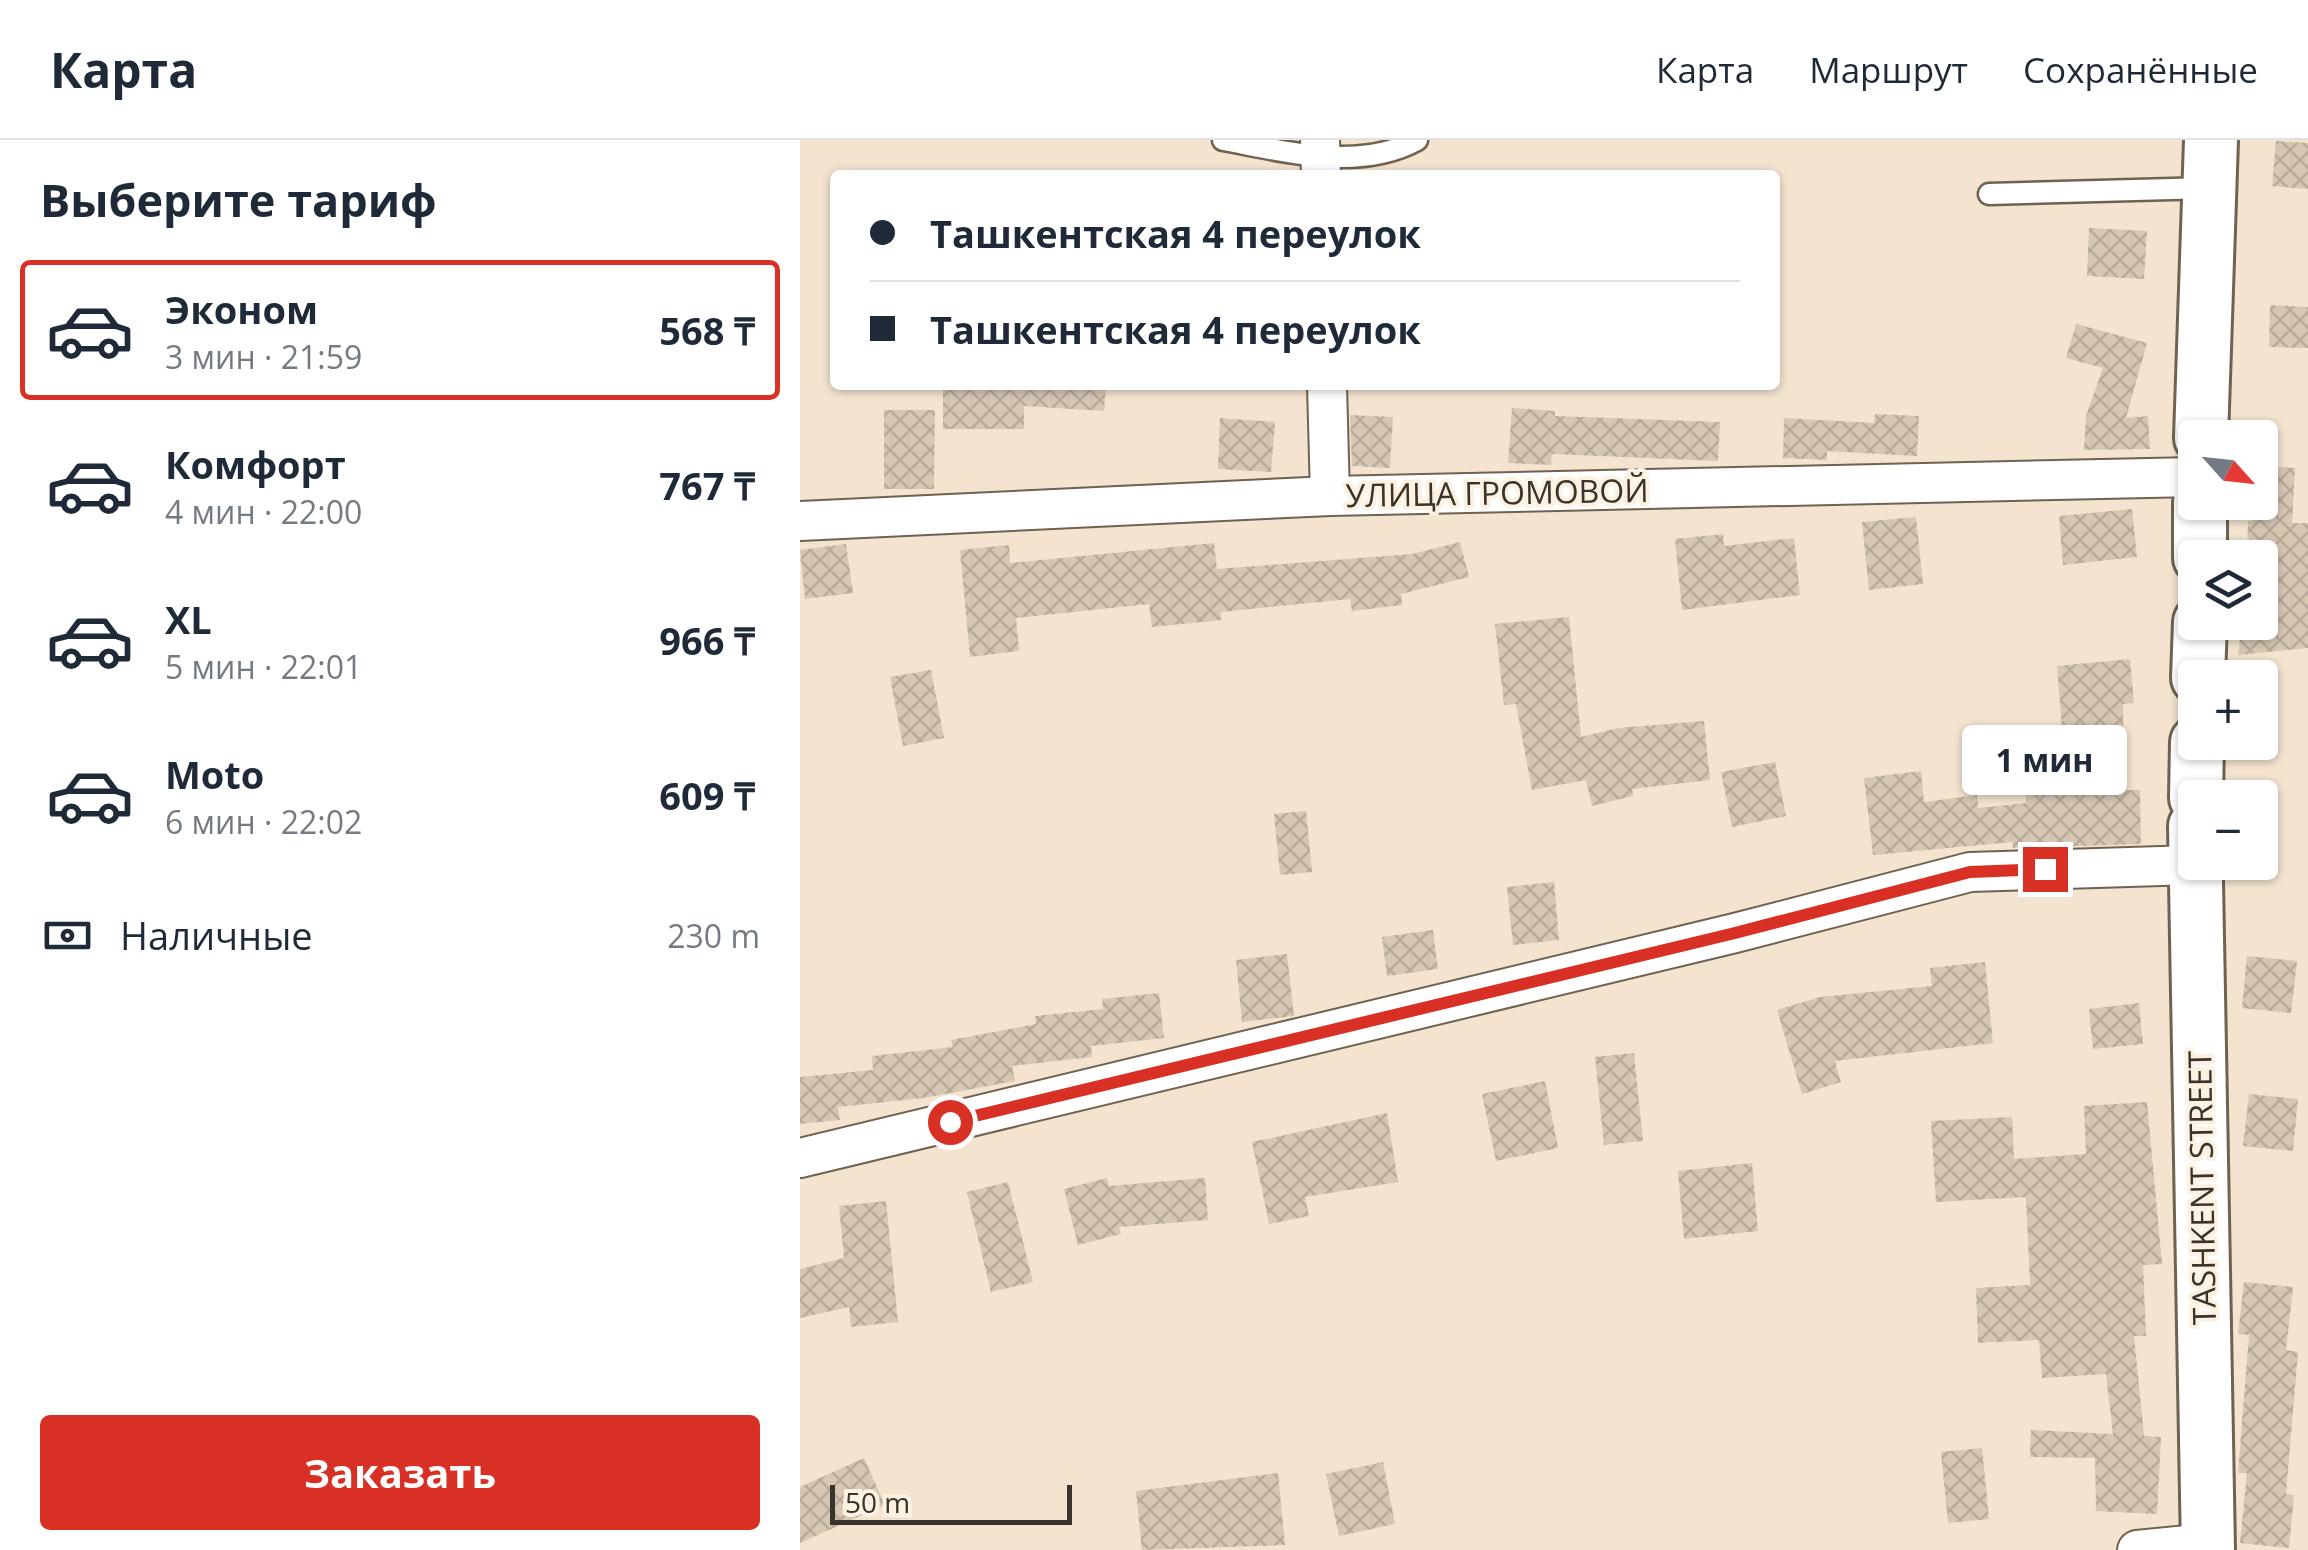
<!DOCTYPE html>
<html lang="ru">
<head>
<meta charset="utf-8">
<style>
	body { margin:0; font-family:"Open Sans",sans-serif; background:#f6f6f7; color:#1f2937; height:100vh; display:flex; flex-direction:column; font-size:38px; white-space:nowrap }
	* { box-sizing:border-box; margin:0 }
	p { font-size:32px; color:#747a83 }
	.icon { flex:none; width:55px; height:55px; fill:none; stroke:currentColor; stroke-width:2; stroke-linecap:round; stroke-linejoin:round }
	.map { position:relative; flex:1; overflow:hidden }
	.side { display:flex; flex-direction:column; background:#fff; width:800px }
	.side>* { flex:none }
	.banner { position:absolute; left:30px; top:30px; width:950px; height:220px; border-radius:10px; box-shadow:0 2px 8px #0004; display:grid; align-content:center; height:220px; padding:0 40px; background:#fff }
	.needle { width:65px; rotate:117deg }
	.buttons { position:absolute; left:1378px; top:280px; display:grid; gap:20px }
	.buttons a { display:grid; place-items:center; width:100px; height:100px; border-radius:10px; background:#fff; box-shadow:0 2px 8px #0004; font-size:50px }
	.scale { position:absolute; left:30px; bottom:25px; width:242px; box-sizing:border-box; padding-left:10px; border:5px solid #39332c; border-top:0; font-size:28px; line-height:35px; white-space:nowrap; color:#39332c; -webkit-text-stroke:8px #fdf1e1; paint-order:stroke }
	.end { position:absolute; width:45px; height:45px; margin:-22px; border:12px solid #d93025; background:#fff; box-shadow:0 0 0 5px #fff }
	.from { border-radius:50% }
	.bubble { position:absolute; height:70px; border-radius:10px; background:#fff; box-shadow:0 2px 8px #0004; font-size:32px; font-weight:700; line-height:70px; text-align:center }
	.banner b { display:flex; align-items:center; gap:35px; height:95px; font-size:38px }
	.banner b+b { border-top:2px solid #e0e1e3 }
	.banner i { width:25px; height:25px; background:#1f2937 }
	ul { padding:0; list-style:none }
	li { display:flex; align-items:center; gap:30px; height:140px; margin:0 20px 15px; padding:0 20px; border:5px solid transparent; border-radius:10px }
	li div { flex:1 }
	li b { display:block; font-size:38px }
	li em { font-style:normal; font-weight:700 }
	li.active { border-color:#d93025 }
	li>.icon { width:90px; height:90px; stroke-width:1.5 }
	h2 { padding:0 40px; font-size:45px; line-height:120px }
	.pay { display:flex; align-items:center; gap:25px; height:110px; padding:0 40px; font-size:38px }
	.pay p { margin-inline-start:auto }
	.cta { display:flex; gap:20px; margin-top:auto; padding:20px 40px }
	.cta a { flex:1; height:115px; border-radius:10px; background:#d93025; color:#fff; font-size:40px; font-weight:700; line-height:115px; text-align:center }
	header { display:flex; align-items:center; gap:60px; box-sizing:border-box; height:140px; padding:0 50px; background:#fff; border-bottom:2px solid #e0e1e3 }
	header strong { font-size:48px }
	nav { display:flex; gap:55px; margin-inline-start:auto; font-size:35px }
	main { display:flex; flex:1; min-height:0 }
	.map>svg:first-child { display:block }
</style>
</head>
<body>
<header>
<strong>Карта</strong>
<nav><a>Карта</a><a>Маршрут</a><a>Сохранённые</a></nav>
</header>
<main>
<section class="side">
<h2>Выберите тариф</h2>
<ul>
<li class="active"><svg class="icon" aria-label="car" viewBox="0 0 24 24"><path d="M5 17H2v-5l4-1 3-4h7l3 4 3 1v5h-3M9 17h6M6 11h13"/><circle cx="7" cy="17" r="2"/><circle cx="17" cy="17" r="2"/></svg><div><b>Эконом</b><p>3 мин · 21:59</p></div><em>568 ₸</em></li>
<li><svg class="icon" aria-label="car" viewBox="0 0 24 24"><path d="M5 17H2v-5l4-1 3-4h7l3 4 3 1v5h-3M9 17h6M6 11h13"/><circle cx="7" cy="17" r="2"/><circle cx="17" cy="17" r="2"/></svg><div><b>Комфорт</b><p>4 мин · 22:00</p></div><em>767 ₸</em></li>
<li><svg class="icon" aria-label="car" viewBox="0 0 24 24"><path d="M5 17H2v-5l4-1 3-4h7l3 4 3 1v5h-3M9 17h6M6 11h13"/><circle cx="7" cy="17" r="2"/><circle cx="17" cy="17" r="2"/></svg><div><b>XL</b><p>5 мин · 22:01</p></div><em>966 ₸</em></li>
<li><svg class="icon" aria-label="car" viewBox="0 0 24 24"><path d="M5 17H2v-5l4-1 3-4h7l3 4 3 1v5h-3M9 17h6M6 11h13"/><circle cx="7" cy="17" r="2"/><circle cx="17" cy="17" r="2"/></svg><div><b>Moto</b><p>6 мин · 22:02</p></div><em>609 ₸</em></li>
</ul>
<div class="pay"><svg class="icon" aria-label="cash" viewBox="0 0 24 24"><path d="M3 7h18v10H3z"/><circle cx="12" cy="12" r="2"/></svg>Наличные<p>230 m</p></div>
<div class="cta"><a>Заказать</a></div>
</section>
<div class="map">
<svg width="1508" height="1410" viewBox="0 0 1508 1410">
	<defs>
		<pattern id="building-cross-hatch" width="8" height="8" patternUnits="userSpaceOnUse" patternTransform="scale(2.5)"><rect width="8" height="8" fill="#d6c7b3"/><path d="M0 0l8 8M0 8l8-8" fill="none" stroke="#b8ab9a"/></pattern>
	</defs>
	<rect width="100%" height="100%" fill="#f3e3cf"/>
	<g fill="url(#building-cross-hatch)">
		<path d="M1476,1L1508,3V49L1472,46Z"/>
		<path d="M1289,88L1347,91L1344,139L1287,136Z"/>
		<path d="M1470,165L1508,167V208L1469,207Z"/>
		<path d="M1276,184L1347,203L1326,278L1348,276L1350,309L1284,310L1286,276L1303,228L1266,218Z"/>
		<path d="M143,245H306L304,271L224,266V289H143Z"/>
		<path d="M712,268L755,271V276L920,282L918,321L752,314L751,325L708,323Z"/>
		<path d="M84,270H135L134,349H84Z"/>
		<path d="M1075,274L1119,276L1117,316L1027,311V320L983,318L984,278L1074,283Z"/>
		<path d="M550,275L593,277L590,328L552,326Z"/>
		<path d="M420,278L475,282L471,332L418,329Z"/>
		<path d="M1460,326L1495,328L1492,383H1508V508L1438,515L1442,482H1460V418H1447L1448,381H1453L1454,362H1460Z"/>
		<path d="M1332,369L1337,417L1263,425L1259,376Z"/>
		<path d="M1116,377L1123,444L1069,450L1062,382Z"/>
		<path d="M923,394L924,406L994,398L1000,455L882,470L875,399Z"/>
		<path d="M660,402L669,437L601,454L602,465L552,471L550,459L421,472V480L352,487L349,464L216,478L219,511L170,517L160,410L209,405L210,423L414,403L417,429L612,414Z"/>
		<path d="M46,404L53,453L5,459L0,410Z"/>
		<path d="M769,477L781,597L818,588L904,581L910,640L832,649L833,656L792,666L786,640L732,650L716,564L704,565L695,484Z"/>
		<path d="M1330,519L1334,563L1323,564L1324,650H1340L1341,704L1213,708L1212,702L1073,715L1064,638L1121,631L1124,662L1177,655L1178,668L1226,663L1225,602L1263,601L1257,526Z"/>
		<path d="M131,530L144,598L103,606L90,537Z"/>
		<path d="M975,622L986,676L932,687L921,632Z"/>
		<path d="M506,671L512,732L480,735L474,674Z"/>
		<path d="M754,742L759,800L713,805L707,747Z"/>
		<path d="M633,790L638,829L587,836L582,797Z"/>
		<path d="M487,814L494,876L442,882L436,820Z"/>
		<path d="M1447,816L1497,821L1491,873L1442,868Z"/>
		<path d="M1185,822L1193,903L1035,921L1041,942L1002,954L977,870L1020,857L1132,846L1130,828Z"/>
		<path d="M359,853L364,898L291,906L292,917L212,926L215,941L124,958L38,967L40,980L0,984V937L73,930L72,916L153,907L151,900L236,884L235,876L303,869L302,859Z"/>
		<path d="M1339,863L1343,904L1293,909L1289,869Z"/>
		<path d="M834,913L843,1001L804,1005L795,917Z"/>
		<path d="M745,941L758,1008L696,1021L682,954Z"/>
		<path d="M1449,954L1498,959L1493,1011L1443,1006Z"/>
		<path d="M1347,962L1362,1124L1343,1125L1346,1196H1334L1344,1296L1361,1297L1357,1374L1296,1371L1295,1318L1230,1317L1231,1290L1313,1294L1306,1234L1242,1238L1239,1200L1178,1203L1176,1148L1230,1145L1226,1057L1136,1062L1131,981L1212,977L1214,1019L1286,1014L1284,966Z"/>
		<path d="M587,973L598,1042L505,1057L509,1076L469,1084L452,1002Z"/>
		<path d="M952,1023L958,1091L884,1099L878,1031Z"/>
		<path d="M307,1038L309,1046L405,1038L408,1080L319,1087L321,1094L278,1105L264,1049Z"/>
		<path d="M208,1042L233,1142L191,1152L167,1052Z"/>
		<path d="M86,1061L98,1182L51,1187L49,1167L0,1178V1129L44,1118L39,1066Z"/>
		<path d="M1444,1142L1493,1147L1486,1210L1498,1212L1486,1354L1494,1355L1489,1408L1440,1403L1447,1333H1438L1449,1195L1438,1194Z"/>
		<path d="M1182,1308L1189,1379L1148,1383L1141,1312Z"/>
		<path d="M64,1318L85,1365L0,1403V1347Z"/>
		<path d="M583,1322L595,1384L539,1396L526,1334Z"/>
		<path d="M478,1333L485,1405L342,1410L336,1351Z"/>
	</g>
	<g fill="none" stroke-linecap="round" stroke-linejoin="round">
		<defs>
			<g id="lane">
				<path d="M423,0C484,11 559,32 617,0"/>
				<path d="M1189,54L1409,48"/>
			</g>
			<g id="street">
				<path d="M520,0L521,35"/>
				<path d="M527,245L530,356"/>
				<path d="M0,381L530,356L1395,337"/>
				<path d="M0,1018L935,793L1170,732L1394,725"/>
				<path d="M1337,1410L1408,1403"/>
			</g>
			<g id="secondary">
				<path d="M1401,298L1411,0"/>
				<path d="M1400,362V418"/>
				<path d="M1398,538L1400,482"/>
				<path d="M1396,658L1397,602"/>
				<path d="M1395,686L1408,1410"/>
			</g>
		</defs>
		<use href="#lane" stroke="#6f6251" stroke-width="25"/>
		<use href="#street" stroke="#6f6251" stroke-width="42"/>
		<use href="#secondary" stroke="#6f6251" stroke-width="58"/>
		<use href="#lane" stroke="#fff" stroke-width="20"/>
		<use href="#street" stroke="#fff" stroke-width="38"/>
		<use href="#secondary" stroke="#fff" stroke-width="52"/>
	</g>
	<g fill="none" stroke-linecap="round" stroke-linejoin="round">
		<path stroke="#d93025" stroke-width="12" d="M150,982L935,793L1170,732L1245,729"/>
	</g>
	<g text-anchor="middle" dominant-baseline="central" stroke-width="8" stroke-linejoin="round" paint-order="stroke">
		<g font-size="32" fill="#39332c" stroke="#fdf1e1">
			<text transform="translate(697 352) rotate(-1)">УЛИЦА ГРОМОВОЙ</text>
			<text transform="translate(1401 1048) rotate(-91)">TASHKENT STREET</text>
		</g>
	</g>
</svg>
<div class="buttons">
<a><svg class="needle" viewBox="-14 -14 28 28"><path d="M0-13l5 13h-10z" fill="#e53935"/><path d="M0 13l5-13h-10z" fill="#747a83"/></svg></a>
<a><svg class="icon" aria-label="layers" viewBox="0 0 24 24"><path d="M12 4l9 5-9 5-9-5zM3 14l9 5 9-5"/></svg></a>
<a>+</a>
<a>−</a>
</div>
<div class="scale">50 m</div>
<i class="end from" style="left:150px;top:982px"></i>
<i class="end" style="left:1245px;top:729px"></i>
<div class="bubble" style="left:1162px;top:585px;width:165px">1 мин</div>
<div class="banner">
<b><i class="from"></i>Ташкентская 4 переулок</b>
<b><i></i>Ташкентская 4 переулок</b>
</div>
</div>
</main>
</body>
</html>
